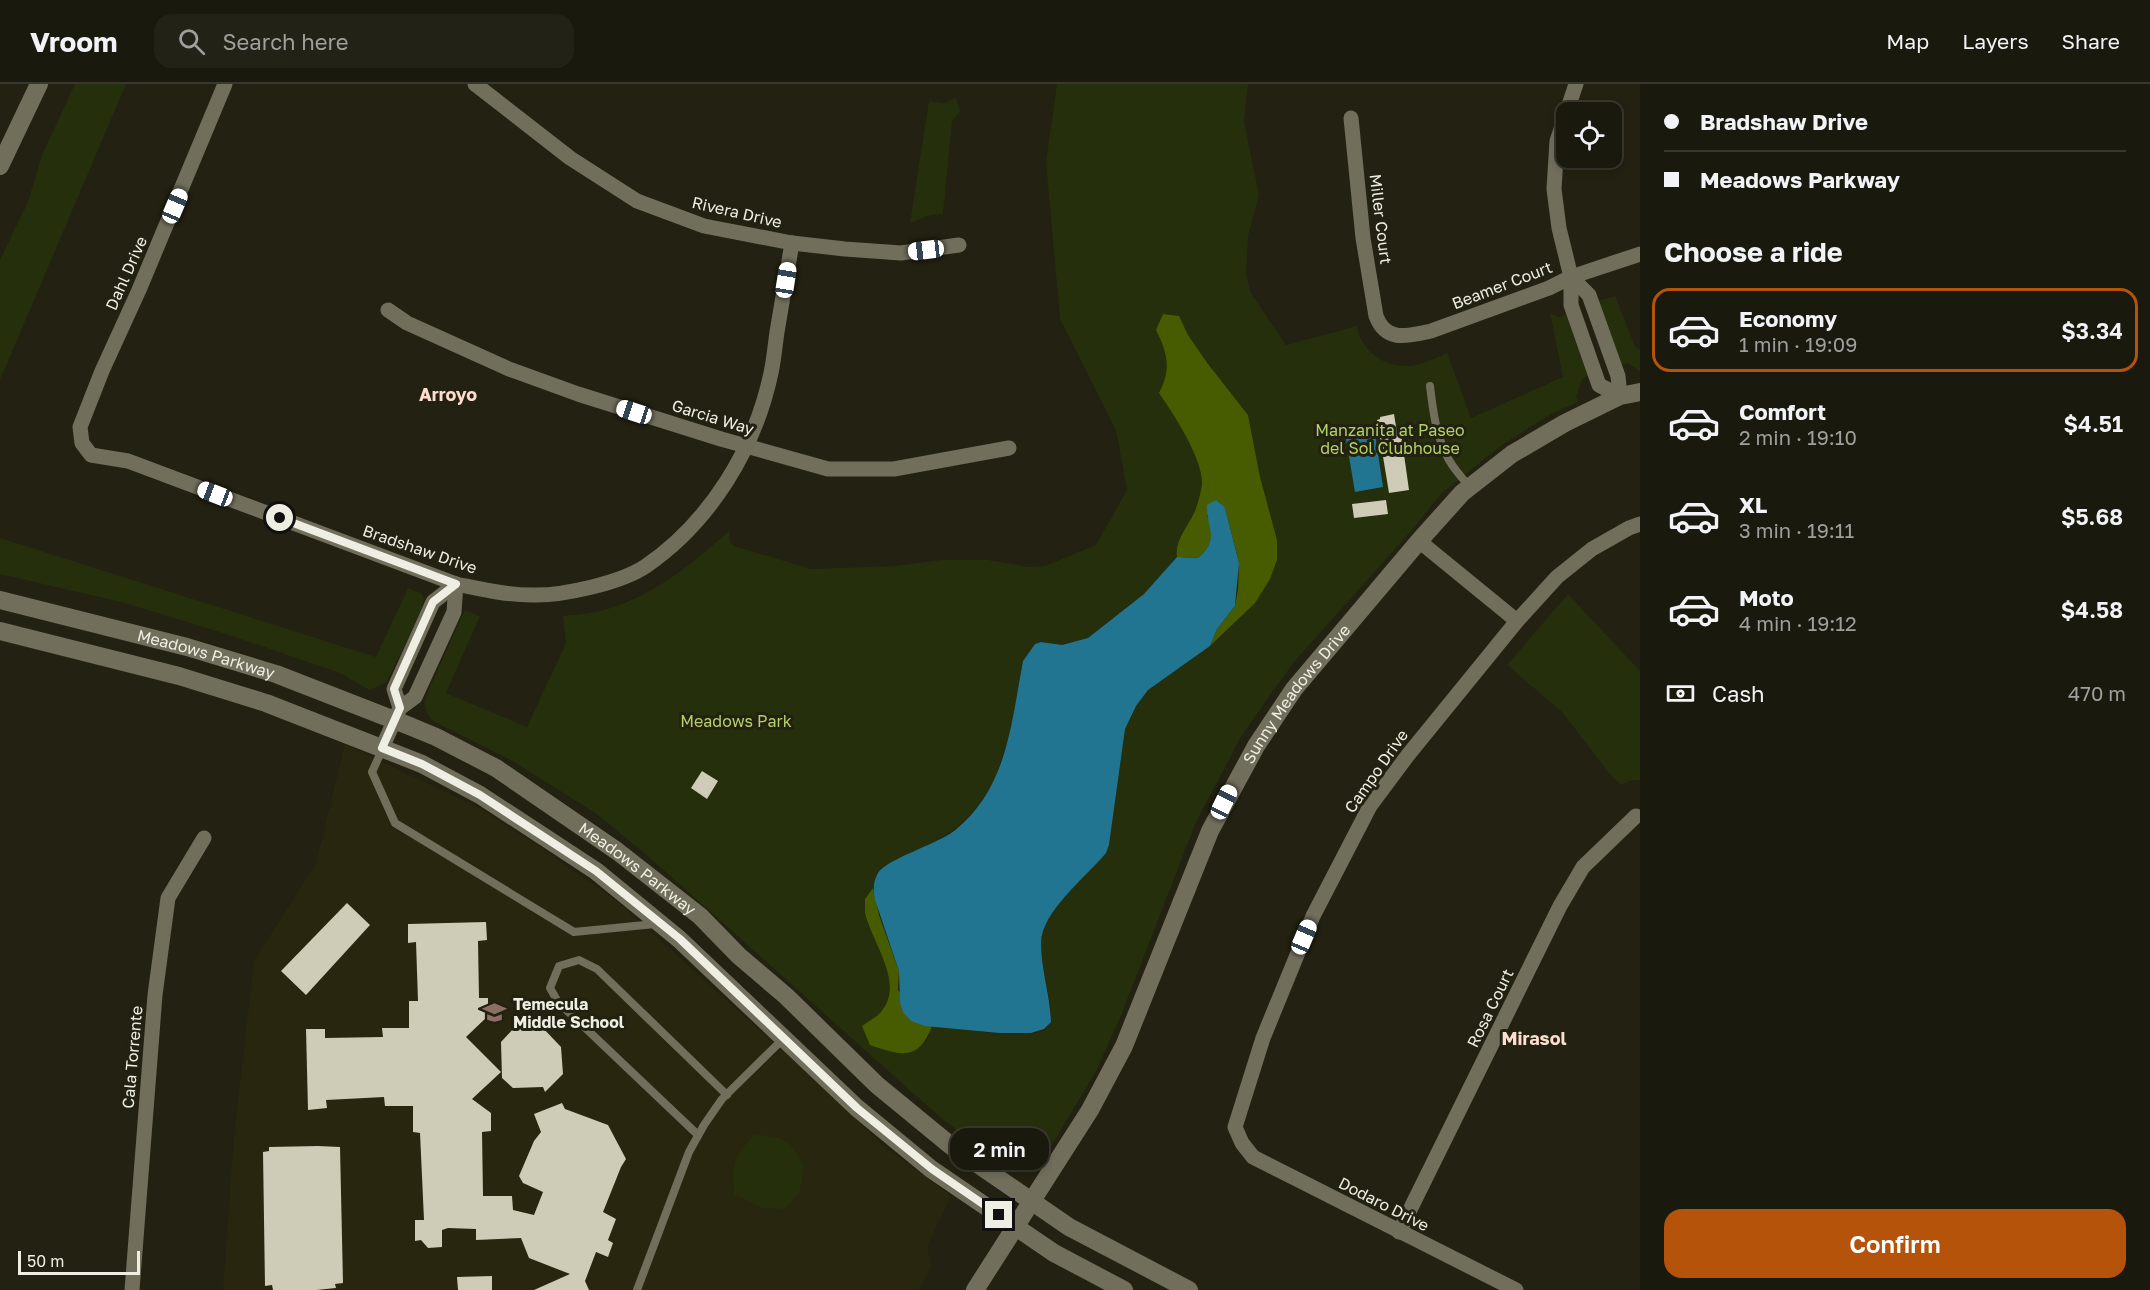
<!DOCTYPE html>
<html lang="en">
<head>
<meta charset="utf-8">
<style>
	body { margin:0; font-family:"Golos Text",sans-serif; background:#232216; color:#f1f3f6; height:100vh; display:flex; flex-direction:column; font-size:22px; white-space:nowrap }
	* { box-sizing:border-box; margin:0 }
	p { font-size:20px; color:#9fa09d }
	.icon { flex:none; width:33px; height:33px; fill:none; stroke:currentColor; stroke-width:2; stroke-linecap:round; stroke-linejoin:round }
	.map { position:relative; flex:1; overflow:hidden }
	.drawer { display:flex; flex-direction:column; background:#1a190d; width:510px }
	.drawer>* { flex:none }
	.guide { display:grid; align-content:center; height:132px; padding:0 24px; background:#1a190d }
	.buttons { position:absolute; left:1556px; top:18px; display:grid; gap:12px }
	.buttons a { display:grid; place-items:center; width:66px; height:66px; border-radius:12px; background:#1a190d; box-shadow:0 3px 9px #0003,0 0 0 2px #38382e; font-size:30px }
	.scale { position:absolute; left:18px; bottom:15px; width:122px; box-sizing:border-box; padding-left:6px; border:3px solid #efeee3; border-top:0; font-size:16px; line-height:21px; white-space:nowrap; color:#efeee3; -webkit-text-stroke:4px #232111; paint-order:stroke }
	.end { position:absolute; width:27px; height:27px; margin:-14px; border:8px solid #efeee3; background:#111; box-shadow:0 0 0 3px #111 }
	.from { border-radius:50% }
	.bubble { position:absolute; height:42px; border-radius:18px; background:#1a190d; box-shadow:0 3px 9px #0003,0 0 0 2px #38382e; font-size:20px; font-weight:600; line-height:42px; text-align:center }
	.car { position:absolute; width:18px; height:36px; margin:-18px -9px; border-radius:8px; box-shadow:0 0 4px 2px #0007; background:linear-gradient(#fff 24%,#345 0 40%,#fff 0 76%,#345 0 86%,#fff 0) }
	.guide b { display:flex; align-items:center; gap:21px; height:57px; font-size:22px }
	.guide b+b { border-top:2px solid #38382e }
	.guide i { width:15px; height:15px; background:#f1f3f6 }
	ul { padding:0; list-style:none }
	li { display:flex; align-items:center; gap:18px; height:84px; margin:0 12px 9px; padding:0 12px; border:3px solid transparent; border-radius:18px }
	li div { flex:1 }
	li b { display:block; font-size:22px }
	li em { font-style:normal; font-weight:600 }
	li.active { border-color:#b45309 }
	li>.icon { width:54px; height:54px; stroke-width:1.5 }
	h2 { padding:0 24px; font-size:27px; line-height:72px }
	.pay { display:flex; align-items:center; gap:15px; height:66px; padding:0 24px; font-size:22px }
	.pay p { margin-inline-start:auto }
	.action { display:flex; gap:12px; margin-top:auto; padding:12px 24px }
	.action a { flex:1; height:69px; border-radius:18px; background:#b45309; color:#fff; font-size:24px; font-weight:600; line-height:69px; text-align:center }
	header { display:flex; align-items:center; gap:36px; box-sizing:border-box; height:84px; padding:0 30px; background:#1a190d; border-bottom:2px solid #38382e }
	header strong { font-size:28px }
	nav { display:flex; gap:33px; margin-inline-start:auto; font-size:21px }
	.search { width:420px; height:54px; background:#232216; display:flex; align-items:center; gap:15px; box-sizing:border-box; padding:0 21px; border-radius:18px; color:#9fa09d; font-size:22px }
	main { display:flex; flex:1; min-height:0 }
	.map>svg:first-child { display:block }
</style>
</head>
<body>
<header>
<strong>Vroom</strong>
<div class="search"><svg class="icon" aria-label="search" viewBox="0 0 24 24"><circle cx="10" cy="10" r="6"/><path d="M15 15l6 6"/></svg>Search here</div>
<nav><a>Map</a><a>Layers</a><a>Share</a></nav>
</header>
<main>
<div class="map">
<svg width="1640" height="1206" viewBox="0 0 1640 1206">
	<rect width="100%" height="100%" fill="#232111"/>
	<path fill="#29260f" d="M345,660L479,724L543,765L619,819L791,974L886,1064L951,1112L927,1163L932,1183L918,1206H223L234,1052L254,877L316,779Z"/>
	<g fill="#252f0c" fill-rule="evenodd">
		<path d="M75,0H126L0,296V176L28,118L42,71Z"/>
		<path d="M1057,0H1248L1244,37L1259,111L1248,152L1246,191L1251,209L1286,261L1357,242C1360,265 1383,283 1407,282C1421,281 1435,275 1447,269L1471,334L1563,293L1550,229L1559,233L1566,230L1588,292L1582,295L1576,313L1578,318L1551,330L1502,361L1440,411L1411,447L1294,578L1265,618L1241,653L1196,738L1120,934L1096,987L1043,1076L1034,1071L1011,1075L1006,1082L941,1034L650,774L597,730L511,676L433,637C424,628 423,619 428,607L465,526L480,532L446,609L527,643L566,559L563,532C574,531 585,530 596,528C649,516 689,482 729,447L730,458L734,462L811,485L895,482L942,476H988L1029,483L1045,482L1096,461L1127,406L1116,346L1060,235L1046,78ZM1179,232L1188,251L1208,280L1248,331L1260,393L1255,519L1210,562L1148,606L1136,622L1125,644L1109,761L1106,769C1087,792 1041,828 1041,859C1041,885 1051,911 1051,937C1049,940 1047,943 1045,945C1026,958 956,943 932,942L926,958L862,942C867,938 874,935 878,931C908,901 872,860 865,829C865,825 865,820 865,815L873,804L879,788L953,747L975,726L994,698L1010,650L1023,577L1035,560L1041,558L1062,561L1088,554L1144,510L1177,473C1174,457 1189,441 1195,427C1198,419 1201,408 1202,400C1203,375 1173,329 1160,309C1172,285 1167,268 1156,246Z"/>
		<path d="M956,14L960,28L952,37L943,130L931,131L910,139L929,17L944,19Z"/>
		<path d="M1615,212L1635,263L1640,266V287L1628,279L1621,281L1597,217Z"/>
		<path d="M0,454L376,573L408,504L421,509L424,514L421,527L386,599L369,606L340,589L226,550L125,519L0,490Z"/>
		<path d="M1568,510L1640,587V696L1629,697L1621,701L1609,689L1562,628L1507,581Z"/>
		<path d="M754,1051C786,1052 788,1056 804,1082L800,1107L785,1125L762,1124L734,1110C733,1078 732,1075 754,1051Z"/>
	</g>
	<g fill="#475c00">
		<path d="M1163,230L1179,232L1188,251L1208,280L1248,331L1260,393L1277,456V476L1270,495L1255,519L1210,562L1217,545L1235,522L1238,505L1239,479L1225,424L1207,431C1214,449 1214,461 1198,474L1177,473C1174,457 1189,441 1195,427C1198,419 1201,408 1202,400C1203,375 1173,329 1159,309C1172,285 1167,268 1156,246Z"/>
		<path d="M873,804L879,831L899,887L898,906L925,942H932C919,977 901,972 870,961L862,942C867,938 873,935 878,931C908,902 872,860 865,829C865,825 865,820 865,815Z"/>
	</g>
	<g fill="#217590">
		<path d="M1375,350L1383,403L1355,408L1346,355Z"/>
		<path d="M1216,416L1225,424L1239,479L1235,522L1217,545L1210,562L1148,606L1136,622L1125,645L1109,761L1106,769C1087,792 1041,828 1041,859C1041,885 1050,911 1051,938L1044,945L1031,949H999L925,942L911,937L903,928L900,919L899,887L875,816C873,806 873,798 878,789C887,775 937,760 954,747C1008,704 1011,639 1023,577L1035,560L1041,558L1062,561L1088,554L1144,510L1177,473L1198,474C1221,454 1206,444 1207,421Z"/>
	</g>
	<g fill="#cecbb7">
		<path d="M1394,330L1397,349H1401L1409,406L1389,409L1377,336L1380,335V333Z"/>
		<path d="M1386,416L1388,430L1354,434L1352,420Z"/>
		<path d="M702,687L718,697L707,715L691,704Z"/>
		<path d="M347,819L370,841L306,911L281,887Z"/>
		<path d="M486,838L487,856L478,857L479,914H488V932L466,953L501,988L472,1015L491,1029V1047L482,1048L483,1112H512L513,1126L534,1131L543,1108L523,1099L519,1092L534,1057L541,1048L534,1030L562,1019L565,1025L608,1041L626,1075L621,1083L603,1128L616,1135L608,1156L613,1159L608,1173L596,1168L585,1197L589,1206H534L570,1190L529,1174L521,1154L476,1156V1145L448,1144L442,1146V1163L428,1164L421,1156L415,1157V1136H424L420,1049L413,1048V1022H385L384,1013L326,1016L327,1024L308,1026L306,945H325V954L383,953L382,944H409V917H418L416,858L408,859V840Z"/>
		<path d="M542,943L561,963L563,990L545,1008L543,1003L513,1004L502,994L501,958L514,944Z"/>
		<path d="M318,1062L340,1063L343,1199L335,1200L336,1204L316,1206H273L272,1201L265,1202L263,1068L269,1067V1063Z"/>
		<path d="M492,1192V1206H458L457,1193Z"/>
	</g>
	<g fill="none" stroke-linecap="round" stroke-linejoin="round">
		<g stroke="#716e5c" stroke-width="8">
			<path d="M1430,302C1433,327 1436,353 1449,376C1454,385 1462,394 1469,402"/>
			<path d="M382,666L372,688L395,739L574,848L655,840"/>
			<path d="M698,1051L558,918L550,904L559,882L579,876L597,885L727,1011"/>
			<path d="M637,1206L689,1068L704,1041L722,1015L783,955"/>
		</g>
		<g stroke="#716e5c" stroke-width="15">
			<path d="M225,0L139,206L102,287L80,343L82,359L91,371L128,377L456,500C481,505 506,511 532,511C562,512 621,499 646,482C710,438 755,365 771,289C774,275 775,262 777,248C782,218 787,189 792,159"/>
			<path d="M475,0L570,74L637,117L704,142L792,159L845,165L901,169L959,161"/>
			<path d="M1576,0L1557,57L1554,105L1559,144L1571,193V221L1599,301L1620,312"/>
			<path d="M1351,34L1363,154L1376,232C1386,259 1408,252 1431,247L1549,204L1571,193L1640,170"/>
			<path d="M1571,193L1589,211L1618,292L1620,312"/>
			<path d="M388,226L407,239L509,285L578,310L721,355L828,385H894L1009,364"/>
			<path d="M1419,457L1517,537"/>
			<path d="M400,624L394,605L433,518L456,500"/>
			<path d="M382,664L400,624L415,613L454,528L456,500"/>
			<path d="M1399,1148L1560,822L1583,783L1636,732"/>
			<path d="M132,1206L155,911L168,814L204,754"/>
			<path d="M1516,1206L1253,1073L1242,1059L1235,1043L1263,954L1313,832L1370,722L1408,671L1517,537L1557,493L1592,465L1629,444L1640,440"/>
		</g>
		<path stroke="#716e5c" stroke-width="18" id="s1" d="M975,1206L1090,1026L1124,962L1210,747L1256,662L1294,605L1419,457L1462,409L1512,370L1565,339L1620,312L1640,308"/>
		<g stroke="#716e5c" stroke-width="18">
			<path d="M0,82L39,0"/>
			<path id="s2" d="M0,516L187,563L276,590L407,641L436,653L496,684L617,767L700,832L739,872L786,912L877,1001L950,1061L1069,1143L1189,1206"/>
			<path d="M0,547L179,592L266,619L422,680L480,711L596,787L679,855L857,1024L931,1085L1054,1169L1124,1206"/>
		</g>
	</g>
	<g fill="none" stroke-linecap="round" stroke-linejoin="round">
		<path stroke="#efeee3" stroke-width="8" d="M280,434L456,500L433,518L394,605L400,624L382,664L422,680L480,711L596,787L680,855L857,1024L932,1085L999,1131"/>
	</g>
	<defs>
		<symbol id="school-bare" viewBox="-9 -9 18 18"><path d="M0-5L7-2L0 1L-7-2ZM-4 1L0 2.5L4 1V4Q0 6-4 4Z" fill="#8d6e63" stroke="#232111" stroke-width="2.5" paint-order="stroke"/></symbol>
	</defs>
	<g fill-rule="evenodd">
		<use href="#school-bare" x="478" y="912" width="33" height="33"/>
	</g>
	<g text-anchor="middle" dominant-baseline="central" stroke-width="6" stroke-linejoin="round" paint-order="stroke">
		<g font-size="16" fill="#efeee3" stroke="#232111">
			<text transform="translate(737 128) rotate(13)">Rivera Drive</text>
			<text transform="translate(1381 135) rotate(83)">Miller Court</text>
			<text transform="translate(126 189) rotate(-66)">Dahl Drive</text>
			<text transform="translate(1502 201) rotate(-21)">Beamer Court</text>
			<text transform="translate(713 333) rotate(17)">Garcia Way</text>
			<text transform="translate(420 465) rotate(19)">Bradshaw Drive</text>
			<text stroke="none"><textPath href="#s2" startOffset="213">Meadows Parkway</textPath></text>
			<text stroke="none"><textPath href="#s1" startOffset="680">Sunny Meadows Drive</textPath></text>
			<text transform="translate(1376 687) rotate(-55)">Campo Drive</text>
			<text stroke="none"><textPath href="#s2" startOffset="699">Meadows Parkway</textPath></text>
			<text transform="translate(1490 924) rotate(-64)">Rosa Court</text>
			<text transform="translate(132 973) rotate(-85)">Cala Torrente</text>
			<text transform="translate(1384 1120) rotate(27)">Dodaro Drive</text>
		</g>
		<g font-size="16" fill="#b2d267" stroke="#232111">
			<text x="1390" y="346">Manzanita at Paseo<tspan x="1390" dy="18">del Sol Clubhouse</tspan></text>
			<text x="736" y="637">Meadows Park</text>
		</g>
		<g font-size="16" font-weight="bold" fill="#efeee3" stroke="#232111" text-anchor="start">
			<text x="513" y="920">Temecula<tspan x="513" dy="18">Middle School</tspan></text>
		</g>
		<g font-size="18" font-weight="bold" fill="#fcddce" stroke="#232111">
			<text x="448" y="310">Arroyo</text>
			<text x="1534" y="954">Mirasol</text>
		</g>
	</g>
</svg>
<div class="buttons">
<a><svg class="icon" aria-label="locate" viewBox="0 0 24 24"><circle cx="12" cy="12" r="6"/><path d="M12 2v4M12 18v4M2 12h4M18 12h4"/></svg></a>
</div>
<div class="scale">50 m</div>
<i class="end from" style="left:280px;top:434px"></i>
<i class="end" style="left:999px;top:1131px"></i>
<div class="bubble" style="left:950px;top:1044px;width:99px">2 min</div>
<i class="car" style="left:175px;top:122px;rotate:23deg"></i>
<i class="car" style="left:926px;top:166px;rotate:263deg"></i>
<i class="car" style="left:786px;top:196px;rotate:9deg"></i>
<i class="car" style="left:634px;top:328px;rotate:288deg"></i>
<i class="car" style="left:215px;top:410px;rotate:291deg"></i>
<i class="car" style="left:1224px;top:718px;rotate:26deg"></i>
<i class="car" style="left:1304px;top:853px;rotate:23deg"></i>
</div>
<section class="drawer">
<div class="guide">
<b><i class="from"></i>Bradshaw Drive</b>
<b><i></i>Meadows Parkway</b>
</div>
<h2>Choose a ride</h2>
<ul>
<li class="active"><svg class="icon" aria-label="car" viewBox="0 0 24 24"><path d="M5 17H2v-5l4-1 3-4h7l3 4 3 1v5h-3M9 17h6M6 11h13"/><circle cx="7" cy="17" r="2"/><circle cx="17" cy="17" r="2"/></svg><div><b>Economy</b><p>1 min · 19:09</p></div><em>$3.34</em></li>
<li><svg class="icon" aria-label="car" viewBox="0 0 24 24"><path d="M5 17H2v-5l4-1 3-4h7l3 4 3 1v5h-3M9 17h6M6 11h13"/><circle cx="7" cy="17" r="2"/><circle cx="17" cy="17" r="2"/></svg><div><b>Comfort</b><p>2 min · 19:10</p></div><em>$4.51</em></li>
<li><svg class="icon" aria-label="car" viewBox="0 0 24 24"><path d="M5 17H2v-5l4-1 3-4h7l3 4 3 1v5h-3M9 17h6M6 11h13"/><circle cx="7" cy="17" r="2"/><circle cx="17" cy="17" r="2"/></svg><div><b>XL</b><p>3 min · 19:11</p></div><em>$5.68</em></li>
<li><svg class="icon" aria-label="car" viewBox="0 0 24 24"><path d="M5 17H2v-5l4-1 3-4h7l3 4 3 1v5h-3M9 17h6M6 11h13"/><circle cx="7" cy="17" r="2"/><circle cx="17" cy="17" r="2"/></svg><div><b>Moto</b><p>4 min · 19:12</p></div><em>$4.58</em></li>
</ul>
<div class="pay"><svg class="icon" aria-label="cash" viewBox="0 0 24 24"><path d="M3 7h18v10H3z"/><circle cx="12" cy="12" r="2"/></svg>Cash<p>470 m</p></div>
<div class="action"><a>Confirm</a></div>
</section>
</main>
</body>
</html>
